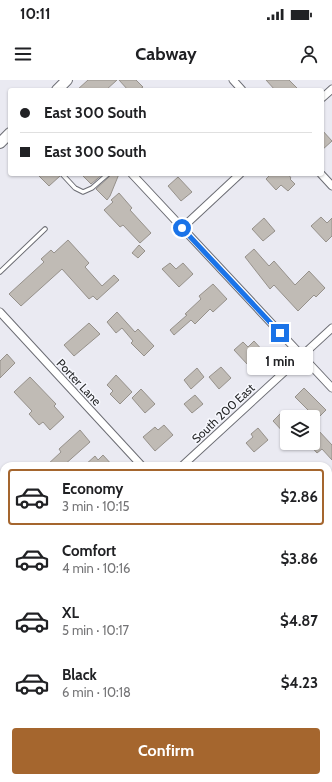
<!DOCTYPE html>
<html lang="en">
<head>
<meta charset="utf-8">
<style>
	body { margin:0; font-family:Cabin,sans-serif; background:#f2f2f2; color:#202124; height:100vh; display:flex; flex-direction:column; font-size:15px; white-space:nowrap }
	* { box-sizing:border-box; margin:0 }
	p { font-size:13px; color:#757577 }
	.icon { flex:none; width:22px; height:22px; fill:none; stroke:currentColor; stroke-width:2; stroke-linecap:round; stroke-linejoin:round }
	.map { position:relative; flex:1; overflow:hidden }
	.side { position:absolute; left:0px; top:382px; width:332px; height:320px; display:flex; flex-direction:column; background:#fff; border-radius:12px 12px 0 0; box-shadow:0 1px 3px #0004 }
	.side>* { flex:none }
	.banner { position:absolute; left:8px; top:8px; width:316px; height:88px; border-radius:4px; box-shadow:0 1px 3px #0004; display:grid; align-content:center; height:88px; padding:0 12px; background:#fff }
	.buttons { position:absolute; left:280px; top:330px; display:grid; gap:8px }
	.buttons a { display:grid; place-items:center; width:40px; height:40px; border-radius:4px; background:#fff; box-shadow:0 1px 3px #0004; font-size:20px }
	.end { position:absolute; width:18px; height:18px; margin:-9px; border:5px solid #1a73e8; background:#fff; box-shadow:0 0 0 2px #fff }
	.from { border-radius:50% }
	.bubble { position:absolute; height:28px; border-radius:4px; background:#fff; box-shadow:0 1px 3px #0004; font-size:13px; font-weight:700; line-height:28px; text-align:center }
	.banner b { display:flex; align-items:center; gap:14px; height:38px; font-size:15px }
	.banner b+b { border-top:1px solid #e0e0e0 }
	.banner i { width:10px; height:10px; background:#202124 }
	ul { padding:7px 0 0; list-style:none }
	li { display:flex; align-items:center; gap:12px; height:56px; margin:0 8px 6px; padding:0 4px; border:2px solid transparent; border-radius:4px }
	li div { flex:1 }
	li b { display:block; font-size:15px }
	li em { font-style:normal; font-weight:700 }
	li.on { border-color:#a5662e }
	li>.icon { width:36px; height:36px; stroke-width:1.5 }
	.primary-button { display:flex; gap:8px; margin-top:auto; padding:8px 12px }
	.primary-button a { flex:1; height:46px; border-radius:4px; background:#a5662e; color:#fff; font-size:16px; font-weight:700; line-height:46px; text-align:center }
	.status { display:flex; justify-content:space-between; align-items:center; height:28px; padding:0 20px; background:#fff; direction:ltr }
	.status svg { height:11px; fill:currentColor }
	header { display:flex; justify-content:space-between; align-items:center; height:52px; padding:0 12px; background:#fff; font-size:18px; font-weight:700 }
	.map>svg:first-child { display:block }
</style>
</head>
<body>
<div class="status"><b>10:11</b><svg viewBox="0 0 49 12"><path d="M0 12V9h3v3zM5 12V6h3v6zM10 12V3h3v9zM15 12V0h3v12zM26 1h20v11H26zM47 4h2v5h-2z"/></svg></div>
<header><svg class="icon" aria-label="menu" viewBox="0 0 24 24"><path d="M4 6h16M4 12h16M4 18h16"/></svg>Cabway<svg class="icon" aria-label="person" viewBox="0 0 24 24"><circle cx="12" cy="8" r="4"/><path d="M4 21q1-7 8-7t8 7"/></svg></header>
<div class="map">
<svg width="332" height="702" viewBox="0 0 332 702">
	<rect width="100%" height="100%" fill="#eaeaf2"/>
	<path fill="#dddeed" d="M0,540L4,544V613L0,617Z"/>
	<g fill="#c0bbb5" stroke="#96918b">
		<path d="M88,0H117L106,10H77Z"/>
		<path d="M119,0H136L143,7L139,10H128Z"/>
		<path d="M266,0H289L299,10H275Z"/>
		<path d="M322,50L332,61L322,70Z"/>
		<path d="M37,94H59L60,96L49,106Z"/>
		<path d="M81,94H103L91,104Z"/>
		<path d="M111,94H119L110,116L107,120L96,109L110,96Z"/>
		<path d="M271,94H288L291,98L290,99L295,104L288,111L281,105L276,110L266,99Z"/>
		<path d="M178,97L192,112L181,121L168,106Z"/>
		<path d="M119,113L132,128L130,130L151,153L140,163L123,145L120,147L104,130L113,122L111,120Z"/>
		<path d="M321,137L327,143L332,138V156L326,162L311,146Z"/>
		<path d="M264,138L275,151L263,161L252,149Z"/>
		<path d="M68,160L89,183L85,187L102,206L114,195L119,200L97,220L93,216L89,219L62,189L21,226L9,214L44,182L41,179L51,170L54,173Z"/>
		<path d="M139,165L145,171L138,178L132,173Z"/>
		<path d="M254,169L269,186L274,181L295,205L309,191L325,208L316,217L314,215L298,231L274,205L270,209L245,177Z"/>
		<path d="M170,183L176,189L183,183L193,194L179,207L162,189Z"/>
		<path d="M213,204L227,219L213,232L210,229L195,244L191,240L174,255L170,250L187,235L185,234L201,219L199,216Z"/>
		<path d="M117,232L135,252L138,249L154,266L144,276L131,263L133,261L122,248L116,253L107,242Z"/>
		<path d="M89,243L100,254L74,276L64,265Z"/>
		<path d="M254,261L265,273L255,281L254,280L248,285L234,270L243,262L248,267Z"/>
		<path d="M7,274L15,283L0,298V281Z"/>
		<path d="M221,287L231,298L219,309L209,297Z"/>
		<path d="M197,288L204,297L191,309L184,300Z"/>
		<path d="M116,295L132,312L120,324L110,314L113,311L107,305Z"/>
		<path d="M30,297L56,324L54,326L64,337L50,350L43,342L39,345L29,334L32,331L14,312Z"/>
		<path d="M304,308L326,330L317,339L295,317Z"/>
		<path d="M141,309L155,324L145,333L132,318Z"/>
		<path d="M195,315L203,324L192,333L184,324Z"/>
		<path d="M283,331L287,334V356L273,341Z"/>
		<path d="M164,345L173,355L155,371L143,357L155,347L158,350Z"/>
		<path d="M258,348L268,360L254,372L246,363L253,357L251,354Z"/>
		<path d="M80,350L90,362L63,386H46L61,372L59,369Z"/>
		<path d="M318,350L332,365V380L322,369L317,373L308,363H313V354Z"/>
		<path d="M103,375L113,386H84L95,376L98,380Z"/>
	</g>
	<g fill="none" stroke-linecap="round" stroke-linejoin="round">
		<defs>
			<g id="service">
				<path d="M62,94L75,108L83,112L92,108L108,94"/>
				<path d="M0,192L45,149"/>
			</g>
			<g id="minor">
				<path d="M233,0L242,10"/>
				<path d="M322,18L332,9"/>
				<path d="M132,94L332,308"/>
				<path d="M321,94L332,106"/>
				<path d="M182,148L240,94"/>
				<path d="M0,232L142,386"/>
				<path d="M182,386L332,248"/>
				<path d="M0,460L4,464"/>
				<path d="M328,489L332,486"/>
				<path d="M328,587L332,591"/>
				<path d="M98,702L102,698"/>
			</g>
			<g id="secondary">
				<path d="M57,10L67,0"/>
				<path d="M0,63L10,53"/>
			</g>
		</defs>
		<use href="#service" stroke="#6c6d74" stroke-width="5.5"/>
		<use href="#minor" stroke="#6c6d74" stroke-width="9"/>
		<use href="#secondary" stroke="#6c6d74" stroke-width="12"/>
		<use href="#service" stroke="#fff" stroke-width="3.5"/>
		<use href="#minor" stroke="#fff" stroke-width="7"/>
		<use href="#secondary" stroke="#fff" stroke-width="10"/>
	</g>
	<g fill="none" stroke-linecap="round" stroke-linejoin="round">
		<path stroke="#1a73e8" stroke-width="5" d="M182,148L280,253"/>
	</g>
	<g text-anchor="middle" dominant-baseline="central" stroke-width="3" stroke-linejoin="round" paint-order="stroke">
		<g font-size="12" fill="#262729" stroke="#f7f8fe">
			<text transform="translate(79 302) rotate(47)">Porter Lane</text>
			<text transform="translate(223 333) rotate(-43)">South 200 East</text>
		</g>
	</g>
</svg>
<div class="buttons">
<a><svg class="icon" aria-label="layers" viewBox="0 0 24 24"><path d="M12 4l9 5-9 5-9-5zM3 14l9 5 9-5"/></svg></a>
</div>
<i class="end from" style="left:182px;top:148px"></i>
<i class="end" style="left:280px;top:253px"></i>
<div class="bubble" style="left:247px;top:267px;width:66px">1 min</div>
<div class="banner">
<b><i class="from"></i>East 300 South</b>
<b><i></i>East 300 South</b>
</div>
<section class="side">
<ul>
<li class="on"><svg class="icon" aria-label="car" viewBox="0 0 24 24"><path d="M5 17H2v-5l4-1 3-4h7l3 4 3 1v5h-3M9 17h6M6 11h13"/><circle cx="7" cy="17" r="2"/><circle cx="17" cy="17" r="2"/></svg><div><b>Economy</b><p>3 min · 10:15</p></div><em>$2.86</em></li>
<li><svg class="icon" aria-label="car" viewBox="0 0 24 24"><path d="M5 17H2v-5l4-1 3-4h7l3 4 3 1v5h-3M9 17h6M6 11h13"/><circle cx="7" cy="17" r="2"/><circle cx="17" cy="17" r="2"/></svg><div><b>Comfort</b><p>4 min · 10:16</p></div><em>$3.86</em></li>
<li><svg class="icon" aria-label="car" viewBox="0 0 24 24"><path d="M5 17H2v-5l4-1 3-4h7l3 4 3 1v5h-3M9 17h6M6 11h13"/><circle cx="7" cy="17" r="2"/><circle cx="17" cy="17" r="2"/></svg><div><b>XL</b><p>5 min · 10:17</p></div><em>$4.87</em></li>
<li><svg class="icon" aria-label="car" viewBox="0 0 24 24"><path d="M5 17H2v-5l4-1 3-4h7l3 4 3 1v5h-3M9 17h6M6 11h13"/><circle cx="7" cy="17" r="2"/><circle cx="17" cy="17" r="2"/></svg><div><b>Black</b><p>6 min · 10:18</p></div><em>$4.23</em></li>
</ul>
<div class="primary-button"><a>Confirm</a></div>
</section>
</div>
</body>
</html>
